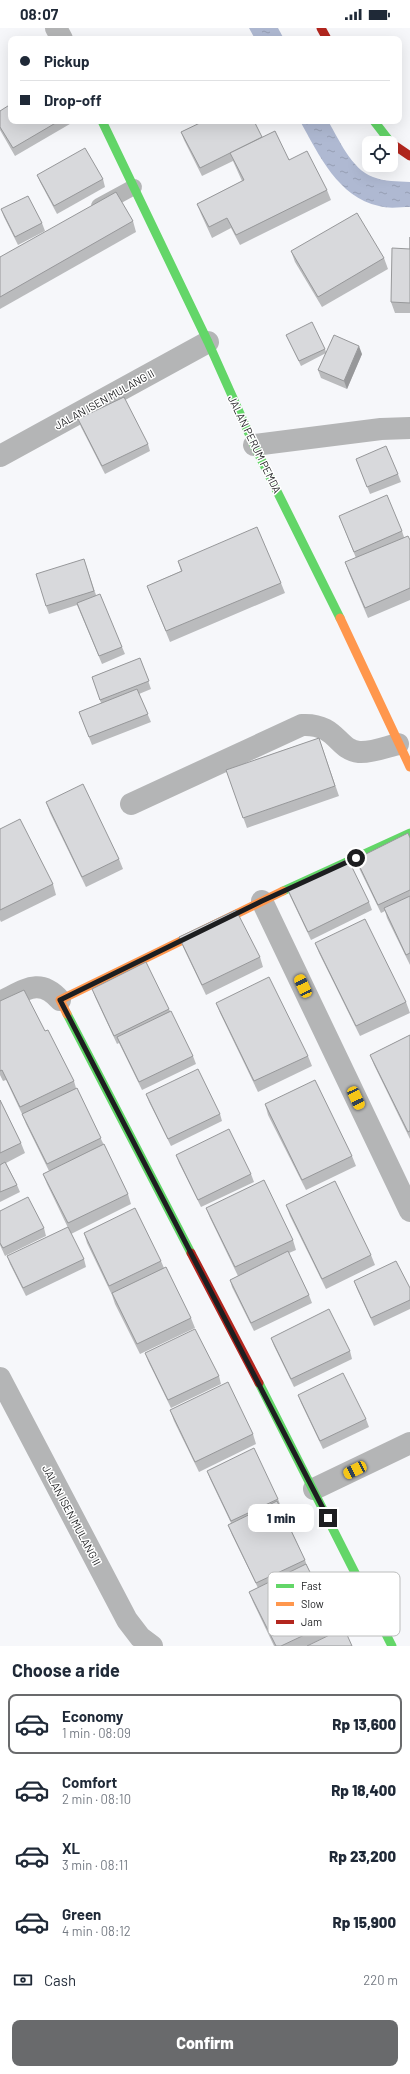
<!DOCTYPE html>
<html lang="en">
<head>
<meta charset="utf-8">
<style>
	body { margin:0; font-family:Barlow,sans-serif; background:#f2f2f3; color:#1f2937; height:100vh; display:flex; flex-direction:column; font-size:15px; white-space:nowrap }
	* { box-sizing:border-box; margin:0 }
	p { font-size:13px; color:#747a83 }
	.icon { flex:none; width:22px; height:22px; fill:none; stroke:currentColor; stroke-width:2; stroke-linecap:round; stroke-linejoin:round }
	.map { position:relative; height:1618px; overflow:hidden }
	.drawer { display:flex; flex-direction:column; background:#fff; flex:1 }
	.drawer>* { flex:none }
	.hud { position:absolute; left:8px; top:8px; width:394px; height:88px; border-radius:8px; box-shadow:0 4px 16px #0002; display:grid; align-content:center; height:88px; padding:0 12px; background:#fff }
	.fabs { position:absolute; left:362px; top:108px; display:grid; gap:8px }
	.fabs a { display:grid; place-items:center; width:36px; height:36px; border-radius:8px; background:#fff; box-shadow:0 4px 16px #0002; font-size:20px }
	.end { position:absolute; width:18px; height:18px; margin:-9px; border:5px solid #1d1e20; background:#fff; box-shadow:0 0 0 2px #fff }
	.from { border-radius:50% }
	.bubble { position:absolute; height:28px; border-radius:8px; background:#fff; box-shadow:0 4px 16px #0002; font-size:13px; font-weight:800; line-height:28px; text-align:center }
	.car { position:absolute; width:12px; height:24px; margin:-12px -6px; border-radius:5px; box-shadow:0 0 3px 1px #0007; background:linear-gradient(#f5c518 24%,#345 0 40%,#f5c518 0 76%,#345 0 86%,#f5c518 0) }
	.hud b { display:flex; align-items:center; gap:14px; height:38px; font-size:15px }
	.hud b+b { border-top:1px solid #e0e1e3 }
	.hud i { width:10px; height:10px; background:#1f2937 }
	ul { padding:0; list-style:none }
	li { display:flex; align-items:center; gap:12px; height:60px; margin:0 8px 6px; padding:0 4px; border:2px solid transparent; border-radius:8px }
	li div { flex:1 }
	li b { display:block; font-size:15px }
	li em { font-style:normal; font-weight:800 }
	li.selected { border-color:#696a6c }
	li>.icon { width:36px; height:36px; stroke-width:1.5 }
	h2 { padding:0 12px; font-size:18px; line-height:48px }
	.pay { display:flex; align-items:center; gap:10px; height:44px; padding:0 12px; font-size:15px }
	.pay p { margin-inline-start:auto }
	.primary-button { display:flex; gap:8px; margin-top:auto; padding:8px 12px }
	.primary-button a { flex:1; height:46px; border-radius:8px; background:#696a6c; color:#fff; font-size:16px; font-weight:800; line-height:46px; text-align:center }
	.status { display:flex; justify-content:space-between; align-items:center; height:28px; padding:0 20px; background:#fff; direction:ltr }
	.status svg { height:11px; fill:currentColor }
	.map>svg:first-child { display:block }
</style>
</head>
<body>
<div class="status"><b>08:07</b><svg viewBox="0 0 49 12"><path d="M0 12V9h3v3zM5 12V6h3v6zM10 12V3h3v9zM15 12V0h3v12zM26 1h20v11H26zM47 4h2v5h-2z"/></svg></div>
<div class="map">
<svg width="410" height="1618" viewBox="0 0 410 1618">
	<defs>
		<pattern id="water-ripples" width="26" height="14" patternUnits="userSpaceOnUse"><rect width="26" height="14" fill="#afb9d2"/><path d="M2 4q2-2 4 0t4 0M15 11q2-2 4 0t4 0" fill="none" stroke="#969fb4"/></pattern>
	</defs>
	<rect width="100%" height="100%" fill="#f6f7fa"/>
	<g fill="url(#water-ripples)">
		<path d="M249,0H278L284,11H255Z"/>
		<path d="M300,93H328C339,111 351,141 373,149C385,154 397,153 410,154V179C400,179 389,181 379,178C338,169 319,127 300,93Z"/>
	</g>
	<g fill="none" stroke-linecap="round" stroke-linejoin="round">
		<path stroke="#b4b5b6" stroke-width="16" d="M99,178L134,159"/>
		<g stroke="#b4b5b6" stroke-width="22">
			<path d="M56,0L62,11"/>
			<path d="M254,417L381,401L410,400"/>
			<path d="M0,428L208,314"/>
			<path d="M131,776L302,697C337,695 337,722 359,724C371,725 386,719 398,716"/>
			<path d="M262,873L410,1183"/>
			<path d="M0,974C24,963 39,948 60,972"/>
			<path d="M0,1350L127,1592L140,1609L152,1618"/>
			<path d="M314,1461L410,1415"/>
		</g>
		<g stroke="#63d668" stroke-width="9">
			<path d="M102,93L208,314L254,417L340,590"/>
			<path d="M374,93L391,115"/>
			<path d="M283,863L410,805"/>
			<path d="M67,986L191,1225"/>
			<path d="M259,1355L392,1618"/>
		</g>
		<g stroke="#ff974d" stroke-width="9">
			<path d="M340,590L410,739"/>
			<path d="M67,986L60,972L283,863"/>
		</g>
		<g stroke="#b3261e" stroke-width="9">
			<path d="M321,0L327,11"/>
			<path d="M391,115L410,128"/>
			<path d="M191,1225L259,1355"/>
		</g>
	</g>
	<g fill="#babbbd">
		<path d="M0,83L11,93H75L15,128L0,102Z"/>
		<path d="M181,104L262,109L327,162L331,172L240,217L231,200L212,210L201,186L197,176L242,153L233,133L202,148L184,112Z"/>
		<path d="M37,147L103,151L105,159L57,186L40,154Z"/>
		<path d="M1,181L42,195L45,203L18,217L4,189Z"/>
		<path d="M133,193L136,204L0,281V229Z"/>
		<path d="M410,209V285H395L391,274L410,221Z"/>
		<path d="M291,223L384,230L388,241L322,279L295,234Z"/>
		<path d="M286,307L325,321L326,324L362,326L347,361L321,350L318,342L326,325L301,338Z"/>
		<path d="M78,391L148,416L150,423L105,446L81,399Z"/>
		<path d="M356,431L398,446L401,454L370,466Z"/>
		<path d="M339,488L402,503L404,509L410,512V572L368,590L349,545L345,534L356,530Z"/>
		<path d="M84,531L96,567L122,619L125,626L102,636L77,577L49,586L46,578Z"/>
		<path d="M178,533L281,555L285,565L170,614L147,558L181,543Z"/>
		<path d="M140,630L151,661L139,666L151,694L92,717L79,684L101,675L92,649Z"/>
		<path d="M319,710L339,768L247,800L226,742Z"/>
		<path d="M46,774L119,831L123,841L86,859L50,785Z"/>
		<path d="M0,801L53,856L56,867L1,894L0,892Z"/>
		<path d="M410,810V937L387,890L385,883L381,885L358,838L356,831Z"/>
		<path d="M287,860L369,874L372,882L311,912L290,868Z"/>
		<path d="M179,909L260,929L263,939L206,967L183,919Z"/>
		<path d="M315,915L406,974L410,985L360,1008L319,925Z"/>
		<path d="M92,961L169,981L193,1028L196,1036L142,1062L119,1015L117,1016L95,969Z"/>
		<path d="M0,973L45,1003L74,1053L76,1060L128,1166L131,1176L71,1206L47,1156L43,1146L49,1143L26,1096L22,1086L6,1052L3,1053L0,1047Z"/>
		<path d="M216,975L308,1028L312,1038L258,1064L220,985Z"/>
		<path d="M410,1007V1111L374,1037L370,1027Z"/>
		<path d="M146,1066L220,1086L222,1093L171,1118L149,1074Z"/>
		<path d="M0,1072L21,1115L25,1125L6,1135L17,1157L20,1164L0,1174Z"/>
		<path d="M265,1076L352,1128L356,1138L306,1162L268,1087Z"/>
		<path d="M176,1127L251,1146L254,1154L201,1179L179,1135Z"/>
		<path d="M286,1177L371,1227L375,1237L326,1261L290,1188Z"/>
		<path d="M206,1180L293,1212L296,1222L289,1225L309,1267L312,1275L254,1303L232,1259L230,1252L238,1248L210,1190Z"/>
		<path d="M0,1183L44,1200L46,1208L5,1228L0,1217Z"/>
		<path d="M84,1205L161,1233L164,1240L191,1290L195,1300L140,1326L115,1276L112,1267L87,1215Z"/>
		<path d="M7,1228L84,1231L86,1239L26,1268L10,1236Z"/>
		<path d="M354,1253L410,1260V1281L374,1298L357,1261Z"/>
		<path d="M271,1310L350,1323L352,1331L294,1359L274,1318Z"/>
		<path d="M145,1325L219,1348L221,1356L171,1380L148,1333Z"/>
		<path d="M298,1367L366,1391L369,1399L323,1421L301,1375Z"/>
		<path d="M170,1382L253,1406L256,1416L199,1444L174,1393Z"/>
		<path d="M207,1443L278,1471L281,1479H280L305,1532L307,1538L334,1593L338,1603L307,1618H274L253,1574L249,1564L258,1560L232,1507L228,1497L231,1495L210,1451Z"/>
	</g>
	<path fill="#97989a" d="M359,318L362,326L347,361L344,353Z"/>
	<g fill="#d8d9dc" stroke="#97989a">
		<path d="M11,76V93H59L13,120L0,99V83Z"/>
		<path d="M204,93H254L262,109L200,140L181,104Z"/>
		<path d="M275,103L289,132L307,123L327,162L236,207L227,190L209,199L197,176L244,152L230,125Z"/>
		<path d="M85,120L103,151L54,178L37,147Z"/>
		<path d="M116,164L133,193L0,269V229Z"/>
		<path d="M28,168L42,195L15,209L1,181Z"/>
		<path d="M357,185L384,230L318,269L291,223Z"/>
		<path d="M410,209V275L391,274L392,220L410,221Z"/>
		<path d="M312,294L325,321L299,333L286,307Z"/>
		<path d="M334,307L359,318L344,353L318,342Z"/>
		<path d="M124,369L148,416L102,438L78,391Z"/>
		<path d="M386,418L398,446L367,459L356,431Z"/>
		<path d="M387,467L402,503L354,524L339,488Z"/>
		<path d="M257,499L281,555L166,603L147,558L182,543L178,533Z"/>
		<path d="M408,508L410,512V560L365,580L345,534Z"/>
		<path d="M84,531L94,563L46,578L36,546Z"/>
		<path d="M100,566L122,619L99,628L77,575Z"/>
		<path d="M140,630L149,653L100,672L92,649Z"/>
		<path d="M137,661L148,686L89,709L79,684Z"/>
		<path d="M319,710L335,758L243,790L226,742Z"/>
		<path d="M83,756L119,831L82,849L46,774Z"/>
		<path d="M20,791L53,856L0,882V801Z"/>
		<path d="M408,805L410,810V862L378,877L356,831Z"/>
		<path d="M348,831L369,874L308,904L287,860Z"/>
		<path d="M410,868V925L406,927L384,880Z"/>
		<path d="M236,882L260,929L202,957L179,909Z"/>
		<path d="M365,891L406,974L356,998L315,915Z"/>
		<path d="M146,934L169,981L114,1008L92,961Z"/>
		<path d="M269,949L308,1028L254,1053L216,975Z"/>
		<path d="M24,962L45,1003L48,1002L74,1053L20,1079L2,1042L0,1043V973Z"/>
		<path d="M171,983L193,1028L139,1054L117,1009Z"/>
		<path d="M410,1007V1103L408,1104L370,1027Z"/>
		<path d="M198,1041L220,1086L168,1111L146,1066Z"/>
		<path d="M315,1052L352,1128L302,1152L265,1076Z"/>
		<path d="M77,1060L101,1110L47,1136L22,1086Z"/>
		<path d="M0,1072L21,1115L0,1125Z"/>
		<path d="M229,1101L251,1146L198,1172L176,1127Z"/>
		<path d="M104,1116L128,1166L68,1195L43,1146Z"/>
		<path d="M5,1134L17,1157L0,1164V1137Z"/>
		<path d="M264,1152L293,1212L235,1239L206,1180Z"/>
		<path d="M335,1153L371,1227L322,1251L286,1177Z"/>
		<path d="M28,1169L44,1200L3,1220L0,1215V1183Z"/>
		<path d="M135,1180L161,1233L109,1258L84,1205Z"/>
		<path d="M68,1199L84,1231L23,1260L7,1228Z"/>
		<path d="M288,1223L309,1267L251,1295L230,1252Z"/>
		<path d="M396,1233L410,1260V1272L371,1290L354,1253Z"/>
		<path d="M166,1239L191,1290L137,1316L112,1265Z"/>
		<path d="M329,1281L350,1323L291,1351L271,1310Z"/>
		<path d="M195,1301L219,1348L168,1372L145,1325Z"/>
		<path d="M343,1345L366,1391L320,1413L298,1367Z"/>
		<path d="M228,1354L253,1406L195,1434L170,1382Z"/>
		<path d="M254,1420L278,1471L231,1493L207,1443Z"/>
		<path d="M277,1473L305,1532L256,1555L228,1497Z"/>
		<path d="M306,1536L334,1593L281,1618H276L249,1564Z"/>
		<path d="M344,1600L352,1618H307Z"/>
	</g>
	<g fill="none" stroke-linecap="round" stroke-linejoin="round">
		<path stroke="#1d1e20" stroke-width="5" d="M328,1490L60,972L262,873L356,830"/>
	</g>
	<g text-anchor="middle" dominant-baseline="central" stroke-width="3" stroke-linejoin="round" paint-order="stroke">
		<g font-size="11" fill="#1d1e20" stroke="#fff">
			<text transform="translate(104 371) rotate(-29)">JALAN ISEN MULANG II</text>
			<text transform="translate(255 416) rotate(64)">JALAN PERUM PEMDA</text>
			<text transform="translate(72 1487) rotate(62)">JALAN ISEN MULANG II</text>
		</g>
	</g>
	<rect x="268" y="1544" width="132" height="64" rx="6" fill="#fff" stroke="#bbbcbc" stroke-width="1"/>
	<rect x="276" y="1556" width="18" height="4" fill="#63d668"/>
	<rect x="276" y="1574" width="18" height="4" fill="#ff974d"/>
	<rect x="276" y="1592" width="18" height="4" fill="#b3261e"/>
	<g font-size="11" fill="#1d1e20">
		<text x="301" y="1562">Fast</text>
		<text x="301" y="1580">Slow</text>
		<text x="301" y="1598">Jam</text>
	</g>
</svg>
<div class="fabs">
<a><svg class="icon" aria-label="locate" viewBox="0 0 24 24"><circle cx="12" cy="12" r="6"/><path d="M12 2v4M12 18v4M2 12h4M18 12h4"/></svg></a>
</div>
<i class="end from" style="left:356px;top:830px"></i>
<i class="end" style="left:328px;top:1490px"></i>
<div class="bubble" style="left:248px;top:1476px;width:66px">1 min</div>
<i class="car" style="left:303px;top:958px;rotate:335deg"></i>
<i class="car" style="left:356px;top:1070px;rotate:155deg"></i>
<i class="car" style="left:355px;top:1442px;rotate:244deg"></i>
<div class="hud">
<b><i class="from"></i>Pickup</b>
<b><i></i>Drop-off</b>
</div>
</div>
<section class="drawer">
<h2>Choose a ride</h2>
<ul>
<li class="selected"><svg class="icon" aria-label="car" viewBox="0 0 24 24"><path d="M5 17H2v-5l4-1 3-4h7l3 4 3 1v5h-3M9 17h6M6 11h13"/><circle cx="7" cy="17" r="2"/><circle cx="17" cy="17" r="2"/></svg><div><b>Economy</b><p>1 min · 08:09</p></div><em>Rp 13,600</em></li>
<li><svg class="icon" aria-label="car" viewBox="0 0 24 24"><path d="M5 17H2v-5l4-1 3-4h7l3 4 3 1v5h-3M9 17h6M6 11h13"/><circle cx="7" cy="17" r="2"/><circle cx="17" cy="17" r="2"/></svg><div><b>Comfort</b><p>2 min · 08:10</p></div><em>Rp 18,400</em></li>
<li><svg class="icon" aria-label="car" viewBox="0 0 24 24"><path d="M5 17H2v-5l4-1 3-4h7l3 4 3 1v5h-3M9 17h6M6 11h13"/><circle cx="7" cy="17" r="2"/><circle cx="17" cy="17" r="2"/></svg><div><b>XL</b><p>3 min · 08:11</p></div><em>Rp 23,200</em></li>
<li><svg class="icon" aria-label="car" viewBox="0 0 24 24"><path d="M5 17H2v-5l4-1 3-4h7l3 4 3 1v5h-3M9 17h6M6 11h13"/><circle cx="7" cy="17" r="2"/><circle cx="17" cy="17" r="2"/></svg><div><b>Green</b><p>4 min · 08:12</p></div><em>Rp 15,900</em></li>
</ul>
<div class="pay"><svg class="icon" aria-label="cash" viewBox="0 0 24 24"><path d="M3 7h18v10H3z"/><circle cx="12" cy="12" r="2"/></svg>Cash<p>220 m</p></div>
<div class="primary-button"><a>Confirm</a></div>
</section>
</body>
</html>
